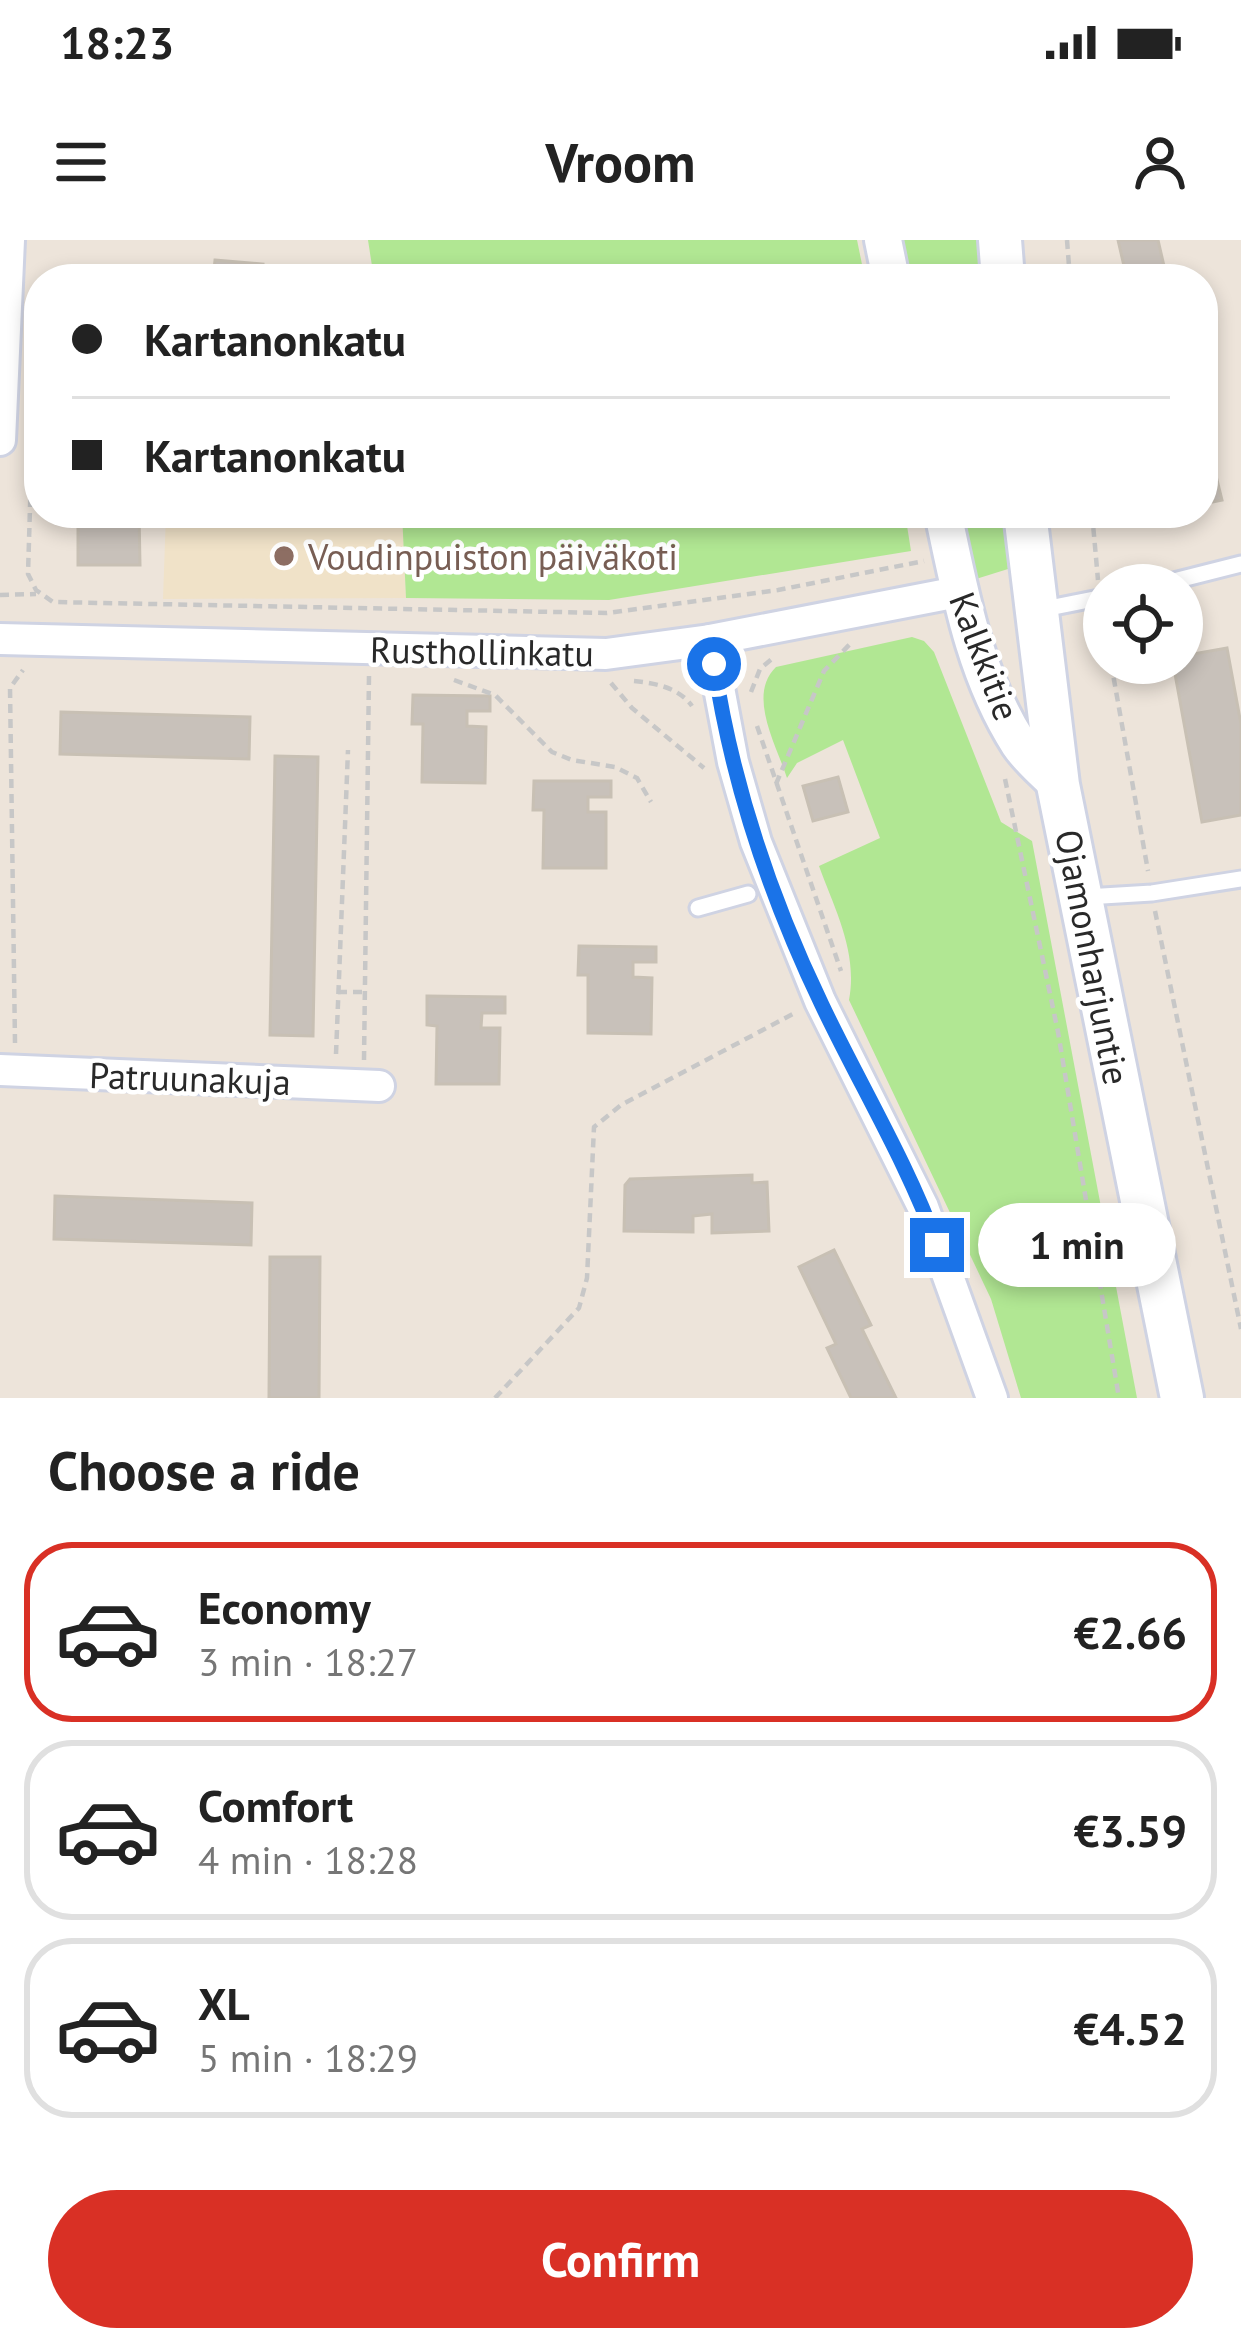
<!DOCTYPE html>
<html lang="en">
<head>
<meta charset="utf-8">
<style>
	body { margin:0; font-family:"PT Sans",sans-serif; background:#f6f6f6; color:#222; height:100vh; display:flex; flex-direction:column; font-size:45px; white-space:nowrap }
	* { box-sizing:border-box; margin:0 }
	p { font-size:39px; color:#767676 }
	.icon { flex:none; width:66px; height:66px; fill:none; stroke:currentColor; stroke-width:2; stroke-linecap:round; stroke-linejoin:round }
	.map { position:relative; height:1158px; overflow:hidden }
	.panel { display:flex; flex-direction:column; background:#fff; flex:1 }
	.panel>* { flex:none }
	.banner { position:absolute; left:24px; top:24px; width:1194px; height:264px; border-radius:48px; box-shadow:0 6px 18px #0003; display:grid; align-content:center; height:264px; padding:0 48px; background:#fff }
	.fabs { position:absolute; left:1083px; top:324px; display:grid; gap:24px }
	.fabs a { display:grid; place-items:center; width:120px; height:120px; border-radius:50%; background:#fff; box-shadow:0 6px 18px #0003; font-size:60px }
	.end { position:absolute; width:54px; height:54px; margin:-27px; border:15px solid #1a73e8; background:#fff; box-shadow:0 0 0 6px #fff }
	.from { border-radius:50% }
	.bubble { position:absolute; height:84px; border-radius:42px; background:#fff; box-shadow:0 6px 18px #0003; font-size:39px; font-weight:600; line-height:84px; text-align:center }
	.banner b { display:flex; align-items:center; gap:42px; height:114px; font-size:45px }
	.banner b+b { border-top:3px solid #e0e0e0 }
	.banner i { width:30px; height:30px; background:#222 }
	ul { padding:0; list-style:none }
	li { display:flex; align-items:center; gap:36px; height:180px; margin:0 24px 18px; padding:0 24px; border:6px solid #e0e0e0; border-radius:48px }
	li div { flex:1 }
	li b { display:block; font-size:45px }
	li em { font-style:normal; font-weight:600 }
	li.on { border-color:#d93025 }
	li>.icon { width:108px; height:108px; stroke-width:1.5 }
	h2 { padding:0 48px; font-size:54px; line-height:144px }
	.cta { display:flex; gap:24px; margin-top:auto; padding:24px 48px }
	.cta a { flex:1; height:138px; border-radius:72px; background:#d93025; color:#fff; font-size:48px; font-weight:600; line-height:138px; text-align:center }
	.status { display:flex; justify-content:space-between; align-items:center; height:84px; padding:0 60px; background:#fff; direction:ltr }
	.status svg { height:33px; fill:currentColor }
	header { display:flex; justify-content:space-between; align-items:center; height:156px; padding:0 48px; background:#fff; font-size:54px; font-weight:600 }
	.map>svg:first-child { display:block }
</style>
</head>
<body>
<div class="status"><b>18:23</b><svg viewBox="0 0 49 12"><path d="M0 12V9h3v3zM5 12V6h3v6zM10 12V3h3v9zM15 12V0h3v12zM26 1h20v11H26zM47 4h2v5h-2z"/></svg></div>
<header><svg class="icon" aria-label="menu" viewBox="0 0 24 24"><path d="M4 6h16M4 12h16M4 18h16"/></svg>Vroom<svg class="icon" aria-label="person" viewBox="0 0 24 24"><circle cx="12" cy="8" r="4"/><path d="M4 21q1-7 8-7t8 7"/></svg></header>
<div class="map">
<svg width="1241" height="1158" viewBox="0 0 1241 1158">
	<rect width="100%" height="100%" fill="#ede4da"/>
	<path fill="#f0e2c8" d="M166,273H402L406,358L163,359Z"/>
	<g fill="#b1e793">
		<path d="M368,0H857L865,39H374Z"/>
		<path d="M896,0H980L983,39H905Z"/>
		<path d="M402,273H905L911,311L609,360L406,358Z"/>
		<path d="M959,273H1003L1008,329L976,339Z"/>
		<path d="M912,397L924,401L934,412L1001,582L1032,601L1137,1158H1021L991,1059L849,760C858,712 835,670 819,626L880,598L843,500L797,523L787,538C776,504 747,455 776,427Z"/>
	</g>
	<g fill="#c8c1ba" stroke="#c8c0b4" stroke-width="3">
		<path d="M1118,0H1158L1167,39H1127Z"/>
		<path d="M215,20L263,24L262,39H213Z"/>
		<path d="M1203,183L1222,260L1203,264Z"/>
		<path d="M139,273L140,325H78V274Z"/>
		<path d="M1227,408L1241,484V575L1202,582L1173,423H1182V416Z"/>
		<path d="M413,455L490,456V471H467V486L486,487L485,543L422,542L423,484H412Z"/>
		<path d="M61,472L250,477L249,519L60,514Z"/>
		<path d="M275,516L318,517L313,796L270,795Z"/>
		<path d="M838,537L848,572L813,581L803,546Z"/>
		<path d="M534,541H611V557H588V572H606V628H543L544,570H533Z"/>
		<path d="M579,706L656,707V722H633V737L652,738L651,794L588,793V735H578Z"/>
		<path d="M427,756L505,757V773H482L481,788H500L499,844H436L437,786L427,785Z"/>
		<path d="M752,935V943L767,942L769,991L712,993V974L693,976V992L624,991L625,945L630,939Z"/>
		<path d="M55,956L252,963L251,1005L54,999Z"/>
		<path d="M834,1010L871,1085L862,1089L896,1158H851L827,1108L836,1104L799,1027Z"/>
		<path d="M270,1017H320L319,1158H269Z"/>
	</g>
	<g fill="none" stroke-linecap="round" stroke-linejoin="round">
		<defs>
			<g id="service">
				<path d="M1158,345L1241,324"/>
				<path d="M1039,370L1104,357"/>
				<path d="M1086,657L1152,653L1241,639"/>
				<path d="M698,668L748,654"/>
			</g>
			<g id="minor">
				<path d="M0,200L9,0"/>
				<path d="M0,399L606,414L710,400L958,352"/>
				<path d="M710,400L733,522L756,602L820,761L923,967L992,1158"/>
				<path d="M0,830L379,846"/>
			</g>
			<g id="tertiary">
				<path d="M883,0L891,39"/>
				<path d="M943,273C960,352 974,434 1019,504C1029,519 1045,532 1058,545"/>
			</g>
			<g id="secondary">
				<path d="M1000,0L1003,39"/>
				<path d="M1025,273L1058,545L1182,1158"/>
			</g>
		</defs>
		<use href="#service" stroke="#cfd3e3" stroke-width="21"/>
		<use href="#minor" stroke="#cfd3e3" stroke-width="36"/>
		<use href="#tertiary" stroke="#cfd3e3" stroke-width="42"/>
		<use href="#secondary" stroke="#cfd3e3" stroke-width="48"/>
		<g stroke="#c7c7c7" stroke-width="4.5" stroke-dasharray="9 6" stroke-linecap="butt">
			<path d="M1067,0L1070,39"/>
			<path d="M33,168L28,334L36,350L53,362L607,373L778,350L924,321"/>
			<path d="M1092,273L1098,340"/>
			<path d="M0,355L36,354"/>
			<path d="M1111,423L1148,631"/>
			<path d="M454,440L495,455L552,512L572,520L615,527L637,538L651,562"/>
			<path d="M634,441C656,443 679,448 692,466"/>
			<path d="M611,443L632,468L704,528"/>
			<path d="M751,452L760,429L773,418"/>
			<path d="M757,486L841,731"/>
			<path d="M1005,539L1058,792L1119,1158"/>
			<path d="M776,544L824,431L850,404"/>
			<path d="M1155,671L1241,1089"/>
			<path d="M338,752H363"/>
			<path d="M15,803L10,448L23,430"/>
			<path d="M336,814L348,510"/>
			<path d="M364,820L369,435"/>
			<path d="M495,1158L579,1068L587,1038L594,887L621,865L793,774"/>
		</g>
		<use href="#service" stroke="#fff" stroke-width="15"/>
		<use href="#minor" stroke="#fff" stroke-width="30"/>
		<use href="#tertiary" stroke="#fff" stroke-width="36"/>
		<use href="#secondary" stroke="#fff" stroke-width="42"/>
	</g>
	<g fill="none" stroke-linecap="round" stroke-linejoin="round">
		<path stroke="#1a73e8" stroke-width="15" d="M714,424C732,543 770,657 822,765C860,845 907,922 937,1005"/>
	</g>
	<circle fill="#8d6e63" stroke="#fff" stroke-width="4.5" cx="284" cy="316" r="12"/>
	<g text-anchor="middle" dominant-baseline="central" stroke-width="9" stroke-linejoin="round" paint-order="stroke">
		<g font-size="36" fill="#785e54" stroke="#fff" text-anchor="start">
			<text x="308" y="316">Voudinpuiston päiväkoti</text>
		</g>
		<g font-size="36" fill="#292929" stroke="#fff">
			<text transform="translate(482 411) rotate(1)">Rusthollinkatu</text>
			<text transform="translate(985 416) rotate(69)">Kalkkitie</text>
			<text transform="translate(1093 717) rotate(79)">Ojamonharjuntie</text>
			<text transform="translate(190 838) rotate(2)">Patruunakuja</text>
		</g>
	</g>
</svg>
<div class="fabs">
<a><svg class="icon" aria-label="locate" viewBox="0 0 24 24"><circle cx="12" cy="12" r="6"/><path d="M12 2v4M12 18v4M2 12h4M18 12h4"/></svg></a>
</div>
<i class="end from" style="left:714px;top:424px"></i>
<i class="end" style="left:937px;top:1005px"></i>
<div class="bubble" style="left:978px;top:963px;width:198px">1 min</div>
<div class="banner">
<b><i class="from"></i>Kartanonkatu</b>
<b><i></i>Kartanonkatu</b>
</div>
</div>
<section class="panel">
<h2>Choose a ride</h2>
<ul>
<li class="on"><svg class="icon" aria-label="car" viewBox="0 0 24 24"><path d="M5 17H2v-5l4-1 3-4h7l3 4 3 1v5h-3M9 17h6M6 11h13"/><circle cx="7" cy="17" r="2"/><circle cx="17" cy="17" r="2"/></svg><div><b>Economy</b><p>3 min · 18:27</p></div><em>€2.66</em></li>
<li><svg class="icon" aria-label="car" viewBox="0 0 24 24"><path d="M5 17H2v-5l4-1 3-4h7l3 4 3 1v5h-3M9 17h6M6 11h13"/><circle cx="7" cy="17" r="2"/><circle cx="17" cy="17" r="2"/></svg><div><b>Comfort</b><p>4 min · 18:28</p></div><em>€3.59</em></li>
<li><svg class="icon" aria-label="car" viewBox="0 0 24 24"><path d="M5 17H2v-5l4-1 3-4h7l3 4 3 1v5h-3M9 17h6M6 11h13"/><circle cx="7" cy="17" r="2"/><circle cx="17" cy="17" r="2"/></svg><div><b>XL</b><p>5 min · 18:29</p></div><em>€4.52</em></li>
</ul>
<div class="cta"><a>Confirm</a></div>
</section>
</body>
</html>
